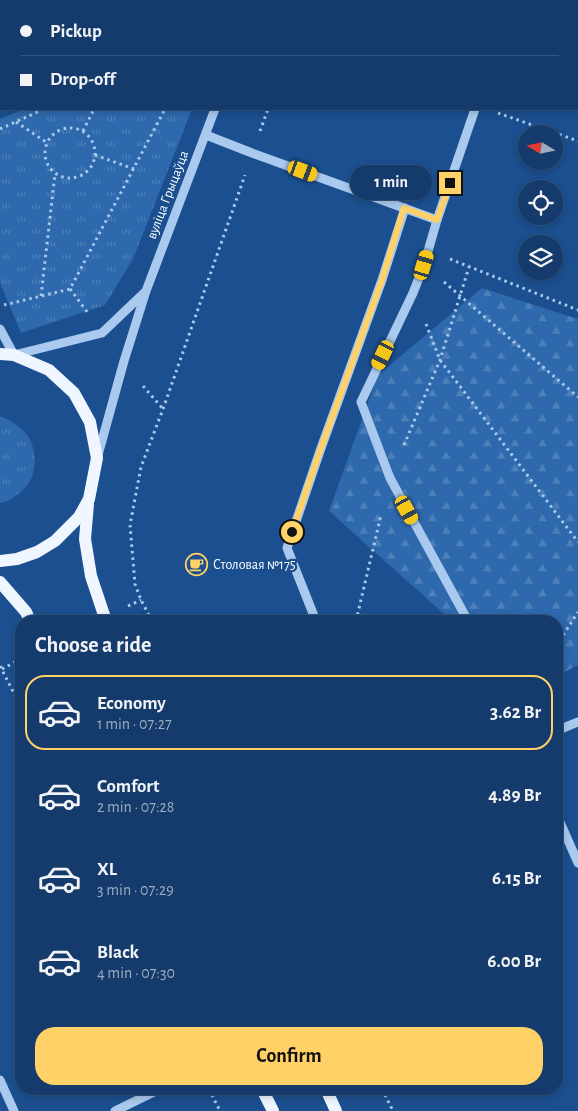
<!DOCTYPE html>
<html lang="en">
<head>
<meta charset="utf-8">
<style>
	body { margin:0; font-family:"Alegreya Sans",sans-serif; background:#214673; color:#f1f3f6; height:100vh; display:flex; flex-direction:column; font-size:19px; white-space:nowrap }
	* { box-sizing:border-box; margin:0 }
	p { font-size:16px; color:#9dadc1 }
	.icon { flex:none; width:28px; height:28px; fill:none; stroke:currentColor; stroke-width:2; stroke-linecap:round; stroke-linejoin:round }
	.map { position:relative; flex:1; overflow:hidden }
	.details { position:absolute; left:15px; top:615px; width:548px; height:480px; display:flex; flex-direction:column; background:#143b6b; border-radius:20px; box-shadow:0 2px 8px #0003,0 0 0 1px #33557e }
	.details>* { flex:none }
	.top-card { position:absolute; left:0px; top:0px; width:579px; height:110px; box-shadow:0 2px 8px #0003,0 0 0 1px #33557e; display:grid; align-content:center; height:110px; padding:0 20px; background:#143b6b }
	.needle { width:32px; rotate:280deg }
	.buttons { position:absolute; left:518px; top:125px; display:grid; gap:10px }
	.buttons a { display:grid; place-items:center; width:45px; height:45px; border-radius:50%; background:#143b6b; box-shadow:0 2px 8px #0003,0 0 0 1px #33557e; font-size:25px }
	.end { position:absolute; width:22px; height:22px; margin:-11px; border:6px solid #ffd166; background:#111; box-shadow:0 0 0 2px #111 }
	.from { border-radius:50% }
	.bubble { position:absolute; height:35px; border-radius:18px; background:#143b6b; box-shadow:0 2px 8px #0003,0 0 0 1px #33557e; font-size:16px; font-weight:700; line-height:35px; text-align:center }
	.car { position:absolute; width:15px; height:30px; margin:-15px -8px; border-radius:6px; box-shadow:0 0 4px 1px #0007; background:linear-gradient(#f5c518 24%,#345 0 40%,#f5c518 0 76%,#345 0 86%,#f5c518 0) }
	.top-card b { display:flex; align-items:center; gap:18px; height:48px; font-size:19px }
	.top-card b+b { border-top:1px solid #33557e }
	.top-card i { width:12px; height:12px; background:#f1f3f6 }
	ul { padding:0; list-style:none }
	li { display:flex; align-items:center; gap:15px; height:75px; margin:0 10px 8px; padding:0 10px; border:2px solid transparent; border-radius:20px }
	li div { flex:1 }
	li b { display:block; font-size:19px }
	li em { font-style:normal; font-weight:700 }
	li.current { border-color:#ffd166 }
	li>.icon { width:45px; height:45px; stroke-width:1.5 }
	h2 { padding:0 20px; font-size:22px; line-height:60px }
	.primary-button { display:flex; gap:10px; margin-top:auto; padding:10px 20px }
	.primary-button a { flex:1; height:58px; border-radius:20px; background:#ffd166; color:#111; font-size:20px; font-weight:700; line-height:58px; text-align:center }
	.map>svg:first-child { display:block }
</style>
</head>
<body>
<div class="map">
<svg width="578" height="1111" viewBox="0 0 578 1111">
	<defs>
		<pattern id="grass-tufts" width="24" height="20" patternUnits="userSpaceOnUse" patternTransform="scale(1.25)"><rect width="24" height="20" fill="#2e69ad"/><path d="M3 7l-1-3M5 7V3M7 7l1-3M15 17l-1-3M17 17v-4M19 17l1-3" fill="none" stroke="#4d80b9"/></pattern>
		<pattern id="forest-firs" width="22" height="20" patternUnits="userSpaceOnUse" patternTransform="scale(1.25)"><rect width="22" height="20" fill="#2e69ad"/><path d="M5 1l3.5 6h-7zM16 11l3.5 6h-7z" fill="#4d80b9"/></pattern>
	</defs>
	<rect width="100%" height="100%" fill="#1b4f8f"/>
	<g fill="url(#grass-tufts)">
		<path d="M24,109H192L133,259L105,305L21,333L0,283V119Z"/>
		<path d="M0,416C10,420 19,425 26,434C36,446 37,466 31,479C27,487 18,495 11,499C8,501 4,502 0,503Z"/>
	</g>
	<path fill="url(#forest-firs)" d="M482,288L578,319V665L561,674L556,671V621H452L329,511L378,375Z"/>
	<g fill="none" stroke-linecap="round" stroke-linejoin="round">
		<g stroke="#a9c9ee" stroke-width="3" stroke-dasharray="2.5 4" stroke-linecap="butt">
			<path d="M219,1V0"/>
			<path d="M308,1L309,0"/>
			<path d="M498,113L578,141"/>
			<path d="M16,122L46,142"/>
			<circle cx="70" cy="153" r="25"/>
			<path d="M0,129L44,109"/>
			<path d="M83,131L94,109"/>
			<path d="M260,131L268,109"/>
			<path d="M95,155L134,169"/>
			<path d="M450,259L578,310"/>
			<path d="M444,282L578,397"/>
			<path d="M70,289L88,313"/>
			<path d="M41,296L55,174"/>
			<path d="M4,305L70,289L165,109"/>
			<path d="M426,324L440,360L578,542"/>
			<path d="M143,386L163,409"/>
			<path d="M404,445L440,360L469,267"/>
			<path d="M128,606L141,600"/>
			<path d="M152,621L141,600L135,584L130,525L141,467L163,409L245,175"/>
			<path d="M356,621L381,515"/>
			<path d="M556,646L578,612"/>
			<path d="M0,666L21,707"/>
			<path d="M2,669L21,659"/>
			<path d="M209,1089L220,1111"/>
			<path d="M382,1089L393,1111"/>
		</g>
		<g stroke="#a9c9ee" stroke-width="9">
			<path d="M255,1L256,0"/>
			<path d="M511,1V0"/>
			<path d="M578,84V85"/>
			<path d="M206,135L252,153L437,220"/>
			<path d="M0,329L14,355L102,333L144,293"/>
			<path d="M98,455L124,361L146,291L215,109"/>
			<path d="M316,621L287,548L320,451L382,280L405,208"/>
			<path d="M468,621L390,478L361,402L413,293L424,265L437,220L475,109"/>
			<path d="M556,731L578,722"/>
			<path d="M556,813L578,863"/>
			<path d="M0,1080L14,1111"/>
			<path d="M115,1111L160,1089"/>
		</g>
		<g stroke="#f0f6ff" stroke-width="12">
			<path d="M0,354L14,355L49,370L74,393L90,422L97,458L89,499L79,517L55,541L37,552L17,559L0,561"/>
			<path d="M88,504L85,539L91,576L106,621"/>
			<path d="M0,582L26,612L30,621"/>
			<path d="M262,1089L273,1111"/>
			<path d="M326,1089L336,1111"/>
		</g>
	</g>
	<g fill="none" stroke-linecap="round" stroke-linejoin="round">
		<path stroke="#ffd166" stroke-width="6" d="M292,532L320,451L382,280L404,208L437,220L450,183"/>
	</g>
	<defs>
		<symbol id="cafe-ring" viewBox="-11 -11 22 22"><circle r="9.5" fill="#1b4f8f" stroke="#ffd166" stroke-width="1.5"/><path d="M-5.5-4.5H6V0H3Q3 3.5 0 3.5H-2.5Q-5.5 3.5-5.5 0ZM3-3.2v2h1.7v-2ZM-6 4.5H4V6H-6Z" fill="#ffd166"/></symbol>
	</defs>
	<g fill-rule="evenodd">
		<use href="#cafe-ring" x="184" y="552" width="25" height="25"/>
	</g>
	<g text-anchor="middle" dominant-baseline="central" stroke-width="4.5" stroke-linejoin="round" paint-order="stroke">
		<g font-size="14" fill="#fff" stroke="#1b4f8f">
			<text transform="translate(168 195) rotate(-69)">вуліца Грыцаўца</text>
		</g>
		<g font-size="14" fill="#fff" stroke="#1b4f8f" text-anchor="start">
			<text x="213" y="565">Столовая №175</text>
		</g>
	</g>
</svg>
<div class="buttons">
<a><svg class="needle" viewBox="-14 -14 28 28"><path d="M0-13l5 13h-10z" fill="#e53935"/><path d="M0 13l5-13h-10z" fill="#9dadc1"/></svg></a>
<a><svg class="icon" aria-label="locate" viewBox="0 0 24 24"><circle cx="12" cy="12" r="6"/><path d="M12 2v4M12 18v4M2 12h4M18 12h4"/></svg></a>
<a><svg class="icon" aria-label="layers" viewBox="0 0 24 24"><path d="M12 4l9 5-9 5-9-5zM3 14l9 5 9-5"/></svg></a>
</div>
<i class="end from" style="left:292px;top:532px"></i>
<i class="end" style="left:450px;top:183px"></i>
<div class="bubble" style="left:350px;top:165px;width:82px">1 min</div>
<i class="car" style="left:303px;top:171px;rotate:110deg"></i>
<i class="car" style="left:424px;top:265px;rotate:17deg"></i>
<i class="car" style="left:383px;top:355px;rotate:206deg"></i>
<i class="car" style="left:407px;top:510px;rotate:151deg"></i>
<div class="top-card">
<b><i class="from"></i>Pickup</b>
<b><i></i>Drop-off</b>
</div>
<section class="details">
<h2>Choose a ride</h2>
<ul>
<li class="current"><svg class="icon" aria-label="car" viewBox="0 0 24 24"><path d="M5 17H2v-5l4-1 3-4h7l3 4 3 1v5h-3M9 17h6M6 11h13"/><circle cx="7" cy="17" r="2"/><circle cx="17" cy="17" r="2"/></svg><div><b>Economy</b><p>1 min · 07:27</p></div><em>3.62 Br</em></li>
<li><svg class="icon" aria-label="car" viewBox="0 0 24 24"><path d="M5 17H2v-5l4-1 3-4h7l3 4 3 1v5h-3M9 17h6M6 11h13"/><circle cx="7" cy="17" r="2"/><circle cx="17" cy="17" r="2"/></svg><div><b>Comfort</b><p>2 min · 07:28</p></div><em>4.89 Br</em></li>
<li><svg class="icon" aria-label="car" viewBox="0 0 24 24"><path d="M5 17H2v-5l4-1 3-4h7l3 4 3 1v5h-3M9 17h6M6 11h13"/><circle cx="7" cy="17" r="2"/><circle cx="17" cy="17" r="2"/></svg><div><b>XL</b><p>3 min · 07:29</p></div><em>6.15 Br</em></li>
<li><svg class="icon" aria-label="car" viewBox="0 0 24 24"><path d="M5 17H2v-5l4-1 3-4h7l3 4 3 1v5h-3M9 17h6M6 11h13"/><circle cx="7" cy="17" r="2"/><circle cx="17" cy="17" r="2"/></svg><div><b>Black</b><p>4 min · 07:30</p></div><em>6.00 Br</em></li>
</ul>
<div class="primary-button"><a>Confirm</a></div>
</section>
</div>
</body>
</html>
